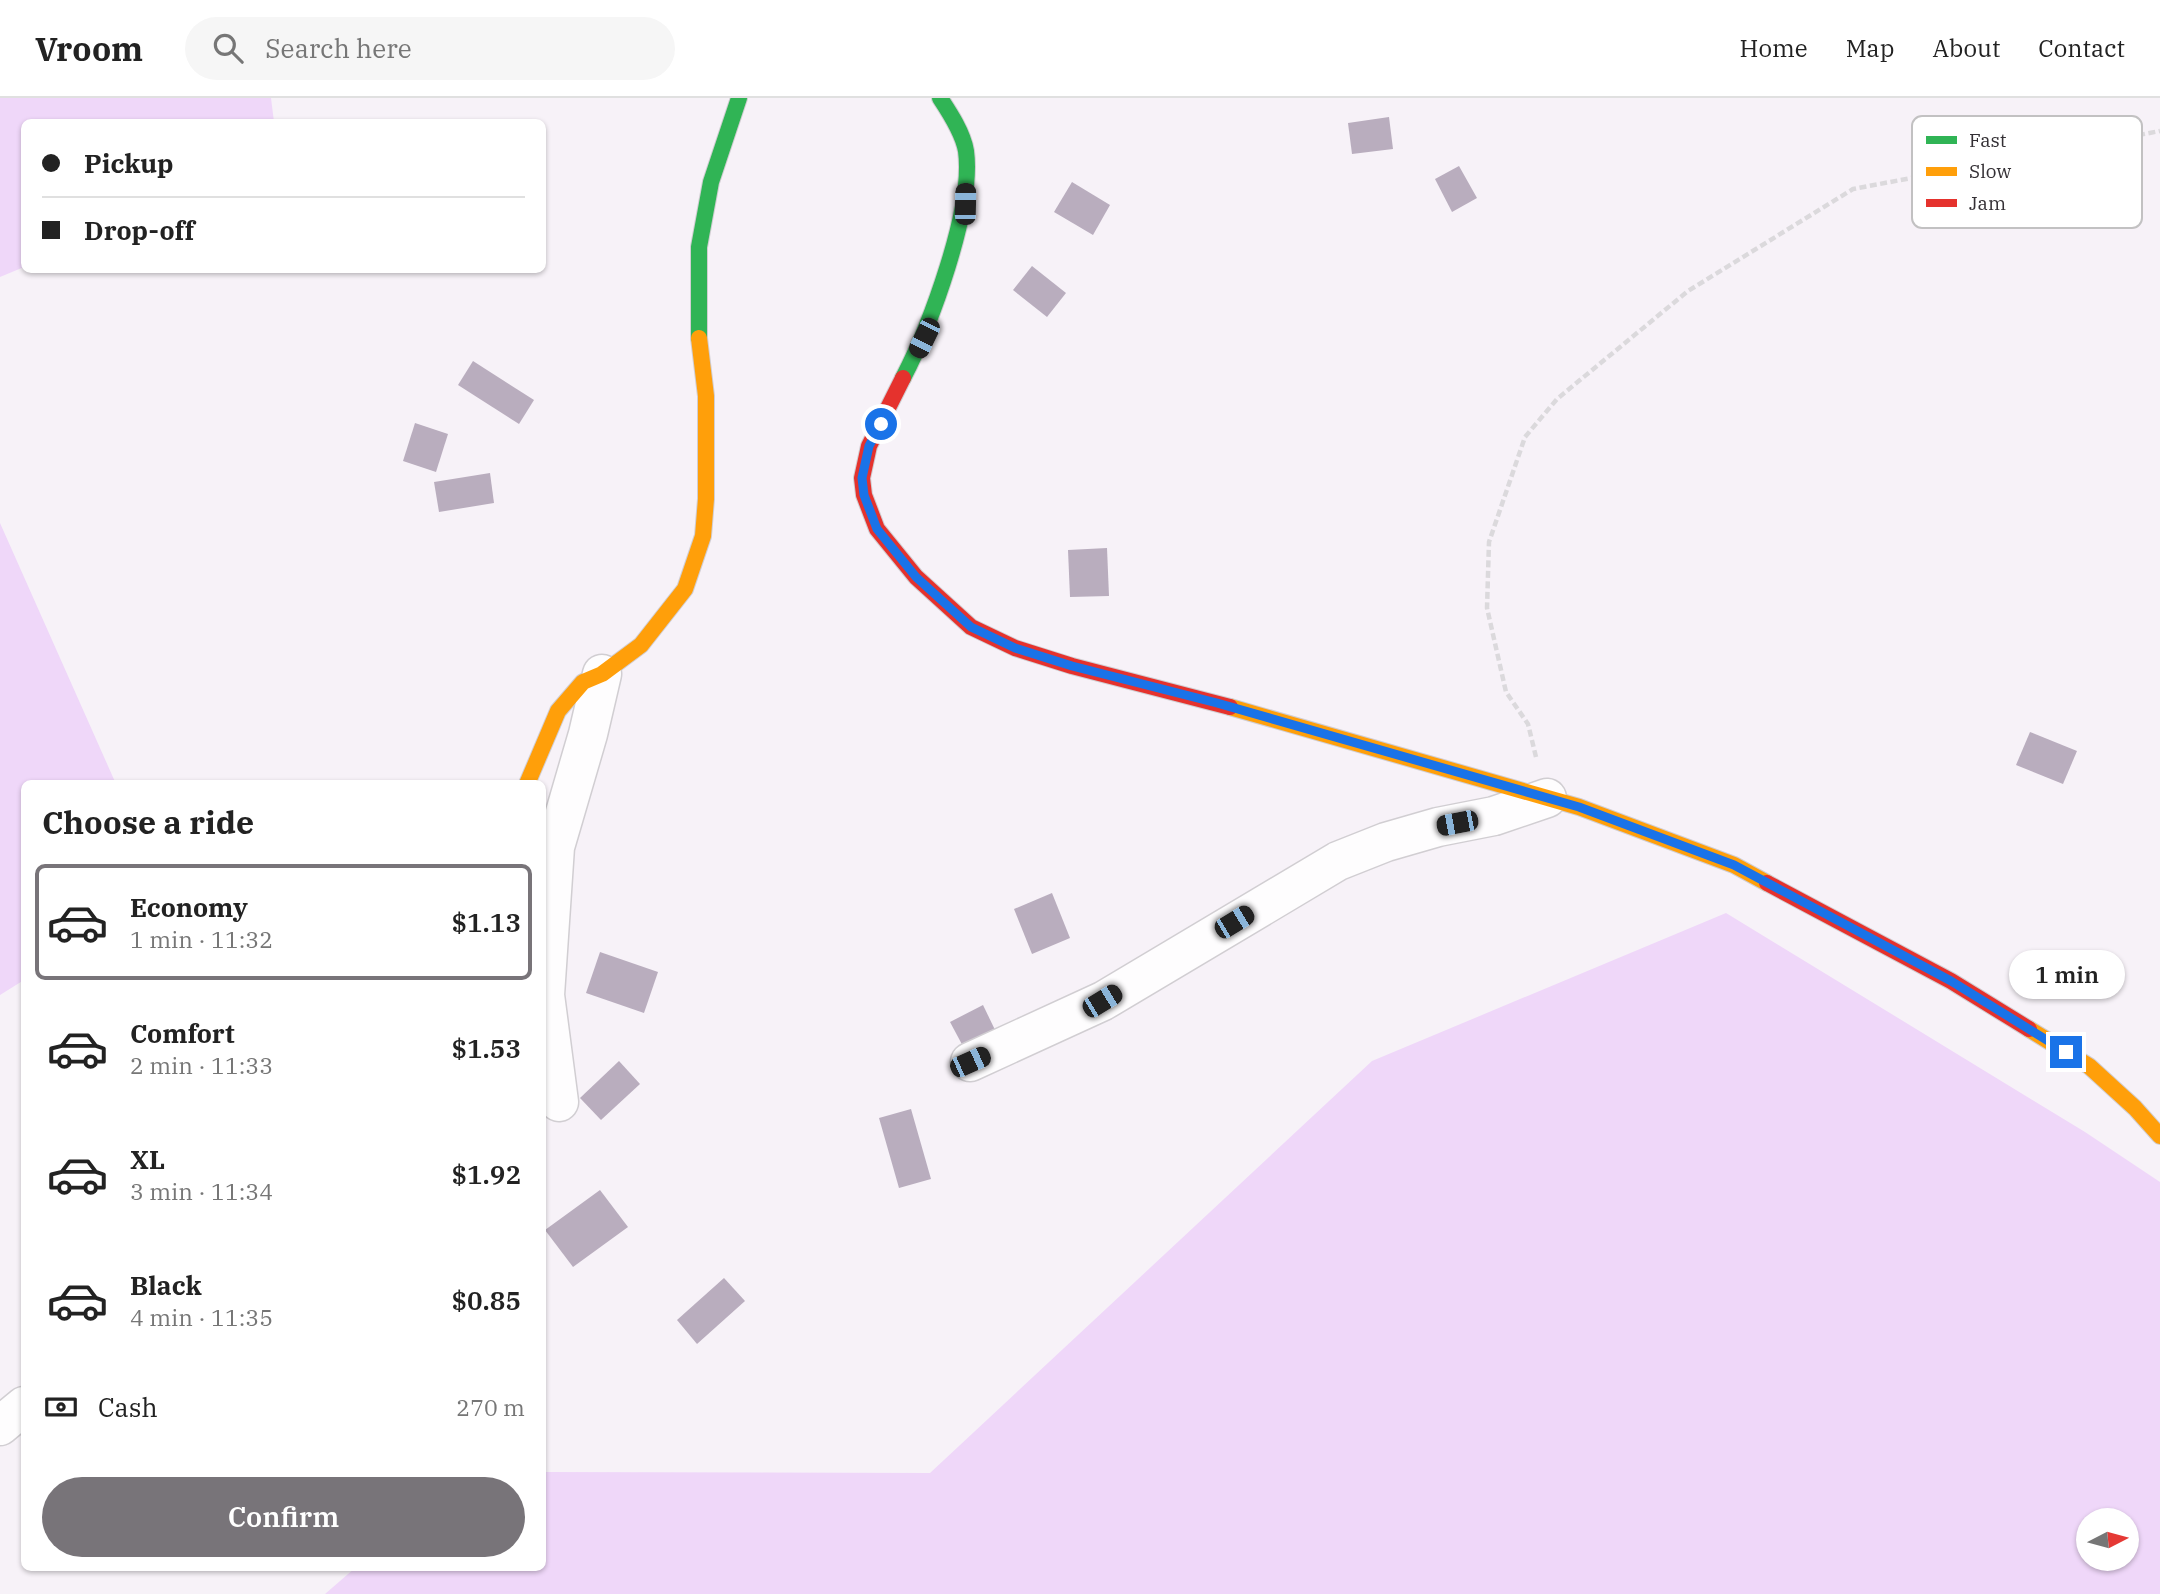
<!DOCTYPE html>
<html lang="en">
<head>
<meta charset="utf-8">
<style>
	body { margin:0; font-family:"IBM Plex Serif",serif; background:#f6f6f6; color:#222; height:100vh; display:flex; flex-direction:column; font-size:26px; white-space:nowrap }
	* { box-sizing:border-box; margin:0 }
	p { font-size:23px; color:#767676 }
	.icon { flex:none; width:38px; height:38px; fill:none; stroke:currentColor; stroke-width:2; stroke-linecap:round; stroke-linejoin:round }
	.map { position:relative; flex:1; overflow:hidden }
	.side { position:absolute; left:21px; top:682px; width:525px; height:791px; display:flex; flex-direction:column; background:#fff; border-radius:10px; box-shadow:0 2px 5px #0004 }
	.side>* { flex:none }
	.guide { position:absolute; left:21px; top:21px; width:525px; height:154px; border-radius:10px; box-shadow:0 2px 5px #0004; display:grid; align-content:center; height:154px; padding:0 21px; background:#fff }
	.needle { width:46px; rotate:84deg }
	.tools { position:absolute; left:2076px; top:1410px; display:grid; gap:14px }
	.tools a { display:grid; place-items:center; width:63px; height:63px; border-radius:50%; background:#fff; box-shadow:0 2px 5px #0004; font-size:35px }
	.end { position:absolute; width:32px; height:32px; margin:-16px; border:9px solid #1a73e8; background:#fff; box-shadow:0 0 0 4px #fff }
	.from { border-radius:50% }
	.bubble { position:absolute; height:49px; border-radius:24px; background:#fff; box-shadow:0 2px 5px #0004; font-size:23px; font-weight:600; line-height:49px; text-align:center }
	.car { position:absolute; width:21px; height:42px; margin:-21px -10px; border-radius:9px; box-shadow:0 0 5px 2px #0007; background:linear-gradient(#222 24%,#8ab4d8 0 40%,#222 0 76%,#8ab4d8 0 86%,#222 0) }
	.guide b { display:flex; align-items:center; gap:24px; height:66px; font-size:26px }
	.guide b+b { border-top:2px solid #e0e0e0 }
	.guide i { width:18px; height:18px; background:#222 }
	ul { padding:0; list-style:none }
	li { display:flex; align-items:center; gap:21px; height:116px; margin:0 14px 10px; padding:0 7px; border:4px solid transparent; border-radius:10px }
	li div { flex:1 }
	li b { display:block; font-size:26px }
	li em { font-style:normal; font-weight:600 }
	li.on { border-color:#787479 }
	li>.icon { width:63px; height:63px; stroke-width:1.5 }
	h2 { padding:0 21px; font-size:32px; line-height:84px }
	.pay { display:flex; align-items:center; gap:18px; height:77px; padding:0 21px; font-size:26px }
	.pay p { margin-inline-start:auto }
	.cta { display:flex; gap:14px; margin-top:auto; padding:14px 21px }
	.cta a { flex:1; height:80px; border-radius:42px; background:#787479; color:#fff; font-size:28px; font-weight:600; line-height:80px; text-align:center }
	header { display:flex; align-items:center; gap:42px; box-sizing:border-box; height:98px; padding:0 35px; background:#fff; border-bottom:2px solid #e0e0e0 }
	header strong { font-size:33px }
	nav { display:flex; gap:38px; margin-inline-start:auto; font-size:24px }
	.search { width:490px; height:63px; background:#f6f6f6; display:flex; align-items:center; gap:18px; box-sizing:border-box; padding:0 24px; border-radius:38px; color:#767676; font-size:26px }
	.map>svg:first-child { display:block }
</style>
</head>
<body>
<header>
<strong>Vroom</strong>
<div class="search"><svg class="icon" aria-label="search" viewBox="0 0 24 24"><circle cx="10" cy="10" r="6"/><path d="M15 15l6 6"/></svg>Search here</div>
<nav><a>Home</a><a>Map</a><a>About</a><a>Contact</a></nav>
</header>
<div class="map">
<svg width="2160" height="1496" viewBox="0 0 2160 1496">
	<rect width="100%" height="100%" fill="#f7f2f8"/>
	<g fill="#efd7f9" fill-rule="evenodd">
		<path d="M0,0H271L274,24H24V169L0,179Z"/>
		<path d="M0,425L116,686H24V882L0,897Z"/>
		<path d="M1726,815L2085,1034L2160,1084V1496H325L355,1470H542L543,1374L930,1375L1372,963ZM2088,1423H2126V1461H2088Z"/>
	</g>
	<g fill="#b9adbe">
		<path d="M1389,19L1393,51L1352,56L1348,25Z"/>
		<path d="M1459,68L1477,100L1452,114L1435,81Z"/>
		<path d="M1072,84L1110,107L1093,137L1054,114Z"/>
		<path d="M1032,168L1066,195L1047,219L1013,192Z"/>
		<path d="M473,263L534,302L519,326L458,287Z"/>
		<path d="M415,325L448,336L436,374L403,363Z"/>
		<path d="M490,375L494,405L439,414L434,384Z"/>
		<path d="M1107,450L1109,498L1070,499L1068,452Z"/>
		<path d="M2030,634L2077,653L2063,686L2016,667Z"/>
		<path d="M1052,795L1070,840L1032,856L1014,811Z"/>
		<path d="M600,854L658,874L644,915L586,895Z"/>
		<path d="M983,907L997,936L965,952L950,924Z"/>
		<path d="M619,963L640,986L601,1022L580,1000Z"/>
		<path d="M911,1011L931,1081L899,1090L879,1020Z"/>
		<path d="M600,1092L628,1129L573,1169L545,1132Z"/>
		<path d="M724,1180L745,1203L697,1246L677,1222Z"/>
	</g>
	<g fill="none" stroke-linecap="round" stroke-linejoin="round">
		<defs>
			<g id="street">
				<path d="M970,964L1103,903L1338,763L1386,744L1438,729L1494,718L1547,700"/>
				<path d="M559,1004L545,897L555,749L588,636L602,576"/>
				<path d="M0,1328L24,1308"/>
			</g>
			<g id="fast">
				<path d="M699,240V149L711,84L739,0"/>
				<path d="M903,280C930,228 974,111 966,53C963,35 950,15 940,0"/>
			</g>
			<g id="slow">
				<path d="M1230,609L1579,709L1734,767L1767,785"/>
				<path d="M527,686L558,613L583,584L602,576L641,547L685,491L703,438L706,401V298L699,240"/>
				<path d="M2029,931L2089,968L2135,1010L2160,1038"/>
			</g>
			<g id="jam">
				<path d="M903,280L869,348L862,380L864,397L877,431L916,479L971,529L1015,550L1072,568L1230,609"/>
				<path d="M1767,785L1951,883L2029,931"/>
			</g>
		</defs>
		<use href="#street" stroke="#d1ced2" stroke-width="41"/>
		<use href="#fast" stroke="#d1ced2" stroke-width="18"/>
		<use href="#slow" stroke="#d1ced2" stroke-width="18"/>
		<use href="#jam" stroke="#d1ced2" stroke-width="18"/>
		<path stroke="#dbd9dc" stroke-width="4.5" stroke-dasharray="7 3.5" stroke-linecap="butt" d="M1536,659L1528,626L1506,594L1487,510L1489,444L1525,339L1557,301L1688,193L1853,91L2160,33"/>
		<use href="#street" stroke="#fefdfe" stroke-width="38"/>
		<use href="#fast" stroke="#30b455" stroke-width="16"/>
		<use href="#slow" stroke="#ff9f0a" stroke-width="16"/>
		<use href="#jam" stroke="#e5322d" stroke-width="16"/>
	</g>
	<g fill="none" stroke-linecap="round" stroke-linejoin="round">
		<path stroke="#1a73e8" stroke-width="9" d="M881,326L869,348L862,380L864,397L877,431L916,479L971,529L1015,550L1072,568L1217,605L1579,709L1734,767L1951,883L2066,954"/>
	</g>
	<rect x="1912" y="18" width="230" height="112" rx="10" fill="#fff" stroke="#c2c1c2" stroke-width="2"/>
	<rect x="1926" y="38" width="31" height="8" fill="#30b455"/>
	<rect x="1926" y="69" width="31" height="9" fill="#ff9f0a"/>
	<rect x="1926" y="101" width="31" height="8" fill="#e5322d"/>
	<g font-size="19" fill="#343035">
		<text x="1969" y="49">Fast</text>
		<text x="1969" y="80">Slow</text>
		<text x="1969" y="112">Jam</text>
	</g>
</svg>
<div class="tools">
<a><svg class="needle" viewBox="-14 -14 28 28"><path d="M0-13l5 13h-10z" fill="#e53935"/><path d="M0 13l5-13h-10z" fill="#767676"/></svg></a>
</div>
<i class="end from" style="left:881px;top:326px"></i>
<i class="end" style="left:2066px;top:954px"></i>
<div class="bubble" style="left:2009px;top:852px;width:116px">1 min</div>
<i class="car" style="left:965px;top:106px;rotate:1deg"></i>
<i class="car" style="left:924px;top:240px;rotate:206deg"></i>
<i class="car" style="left:1457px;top:725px;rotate:259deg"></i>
<i class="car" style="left:1234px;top:824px;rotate:59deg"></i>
<i class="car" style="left:1102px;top:903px;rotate:59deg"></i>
<i class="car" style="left:970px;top:964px;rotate:66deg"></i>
<div class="guide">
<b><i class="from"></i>Pickup</b>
<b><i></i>Drop-off</b>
</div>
<section class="side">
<h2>Choose a ride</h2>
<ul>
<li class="on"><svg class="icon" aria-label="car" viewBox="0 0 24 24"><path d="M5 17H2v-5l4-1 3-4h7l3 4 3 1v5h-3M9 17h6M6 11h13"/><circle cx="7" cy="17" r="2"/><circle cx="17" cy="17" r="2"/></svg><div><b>Economy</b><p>1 min · 11:32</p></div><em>$1.13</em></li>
<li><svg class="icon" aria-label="car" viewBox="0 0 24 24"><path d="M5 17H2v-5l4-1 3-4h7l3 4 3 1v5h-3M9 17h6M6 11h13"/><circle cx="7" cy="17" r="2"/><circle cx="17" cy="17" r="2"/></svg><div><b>Comfort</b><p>2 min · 11:33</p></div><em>$1.53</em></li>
<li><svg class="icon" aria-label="car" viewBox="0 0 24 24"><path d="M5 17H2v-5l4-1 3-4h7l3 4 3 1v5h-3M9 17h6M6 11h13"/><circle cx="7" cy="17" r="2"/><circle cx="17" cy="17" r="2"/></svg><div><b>XL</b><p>3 min · 11:34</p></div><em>$1.92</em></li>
<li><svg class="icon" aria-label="car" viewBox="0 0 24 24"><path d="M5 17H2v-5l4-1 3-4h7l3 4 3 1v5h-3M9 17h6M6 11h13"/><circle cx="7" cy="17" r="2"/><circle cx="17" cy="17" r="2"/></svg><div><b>Black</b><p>4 min · 11:35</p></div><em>$0.85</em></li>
</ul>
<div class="pay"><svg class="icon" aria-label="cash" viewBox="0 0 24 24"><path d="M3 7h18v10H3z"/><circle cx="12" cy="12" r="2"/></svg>Cash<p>270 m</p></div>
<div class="cta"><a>Confirm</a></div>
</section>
</div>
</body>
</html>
